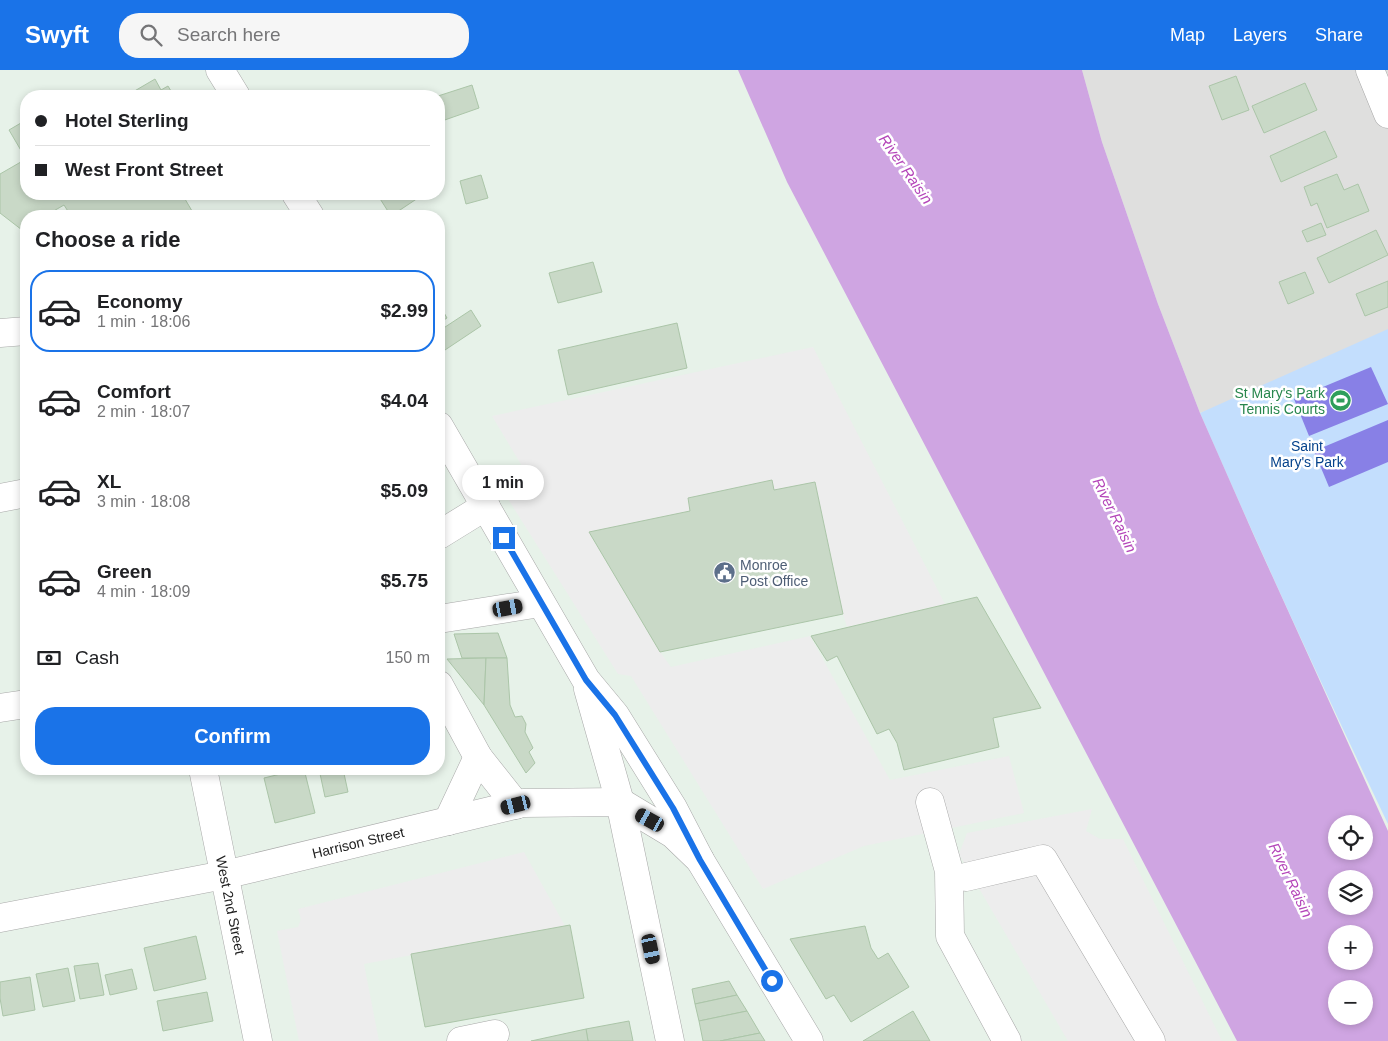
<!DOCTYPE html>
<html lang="en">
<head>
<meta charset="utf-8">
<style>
	body { margin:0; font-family:Arial,sans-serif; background:#f6f6f6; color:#202124; height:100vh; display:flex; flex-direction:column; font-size:19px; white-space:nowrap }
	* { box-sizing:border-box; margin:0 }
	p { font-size:16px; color:#757577 }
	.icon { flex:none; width:28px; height:28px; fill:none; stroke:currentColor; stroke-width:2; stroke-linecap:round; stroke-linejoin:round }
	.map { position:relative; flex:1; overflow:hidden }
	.sheet { position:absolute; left:20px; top:140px; width:425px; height:565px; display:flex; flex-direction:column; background:#fff; border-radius:20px; box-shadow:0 2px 8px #0003 }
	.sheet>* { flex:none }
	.guide { position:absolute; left:20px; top:20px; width:425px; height:110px; border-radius:20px; box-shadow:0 2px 8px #0003; display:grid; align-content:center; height:110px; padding:0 15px; background:#fff }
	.tools { position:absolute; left:1328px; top:745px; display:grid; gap:10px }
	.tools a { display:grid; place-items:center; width:45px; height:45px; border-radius:50%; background:#fff; box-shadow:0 2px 8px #0003; font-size:25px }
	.end { position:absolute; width:22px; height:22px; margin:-11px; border:6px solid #1a73e8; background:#fff; box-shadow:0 0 0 2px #fff }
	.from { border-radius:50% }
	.bubble { position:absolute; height:35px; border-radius:18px; background:#fff; box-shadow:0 2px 8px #0003; font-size:16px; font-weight:600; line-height:35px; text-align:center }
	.car { position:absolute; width:15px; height:30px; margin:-15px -8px; border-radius:6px; box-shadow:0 0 4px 1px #0007; background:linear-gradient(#222 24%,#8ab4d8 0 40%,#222 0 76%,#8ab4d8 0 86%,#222 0) }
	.guide b { display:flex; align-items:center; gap:18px; height:48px; font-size:19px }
	.guide b+b { border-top:1px solid #e0e0e0 }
	.guide i { width:12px; height:12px; background:#202124 }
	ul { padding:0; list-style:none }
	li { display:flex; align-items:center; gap:15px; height:82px; margin:0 10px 8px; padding:0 5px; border:2px solid transparent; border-radius:20px }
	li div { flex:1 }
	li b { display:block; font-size:19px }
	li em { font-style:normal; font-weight:600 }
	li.selected { border-color:#1a73e8 }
	li>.icon { width:45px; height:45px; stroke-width:1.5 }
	h2 { padding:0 15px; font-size:22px; line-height:60px }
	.pay { display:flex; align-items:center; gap:12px; height:55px; padding:0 15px; font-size:19px }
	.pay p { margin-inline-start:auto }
	.action { display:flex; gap:10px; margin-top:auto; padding:10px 15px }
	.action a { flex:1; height:58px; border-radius:20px; background:#1a73e8; color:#fff; font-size:20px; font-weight:600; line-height:58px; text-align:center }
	header { display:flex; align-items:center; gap:30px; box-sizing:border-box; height:70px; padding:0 25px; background:#1a73e8; color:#fff }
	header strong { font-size:24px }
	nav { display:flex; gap:28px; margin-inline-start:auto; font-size:18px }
	.search { width:350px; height:45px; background:#f6f6f6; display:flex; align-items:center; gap:12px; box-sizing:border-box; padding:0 18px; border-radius:20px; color:#757577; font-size:19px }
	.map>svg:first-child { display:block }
</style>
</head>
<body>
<header>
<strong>Swyft</strong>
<div class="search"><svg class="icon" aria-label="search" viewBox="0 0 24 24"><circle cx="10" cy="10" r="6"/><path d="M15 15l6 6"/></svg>Search here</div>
<nav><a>Map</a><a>Layers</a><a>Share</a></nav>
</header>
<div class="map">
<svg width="1388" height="971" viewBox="0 0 1388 971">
	<rect width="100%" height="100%" fill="#e7f2e9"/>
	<path fill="#dfdfde" d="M1082,0H1388V270L1200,343L1158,234L1102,72Z"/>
	<path fill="#c3defd" d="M1388,259V754C1323,618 1260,481 1200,343Z"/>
	<g fill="#8880e6">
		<path d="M1371,297L1388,334L1309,366L1294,329Z"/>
		<path d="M1388,350V392L1329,417L1314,381Z"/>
	</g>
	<g fill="#ededed">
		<path d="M813,277L945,534L847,557L843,544L814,412L774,420L771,411L688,428L690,441L589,463L660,582L671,597L810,566L890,710L1009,686L1024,743L864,776L763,819L631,606L618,604L498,413L522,396L492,346Z"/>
		<path d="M1092,739L1086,761L1100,769H1123L1222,971H1068L959,784L967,763Z"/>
		<path d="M524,782L565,856L364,894L379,971H299L277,861L298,857L301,849L298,839Z"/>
	</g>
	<path fill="#cfa5e2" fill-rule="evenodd" d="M738,0H1082L1102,72L1158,234L1200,343L1255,468L1388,761V971H1237L787,112ZM1336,754H1364V781H1336ZM1336,809H1364V836H1336ZM1336,864H1364V891H1336ZM1336,919H1364V946H1336Z"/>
	<g fill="#c9d9c7" stroke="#abc5a8">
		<path d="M1236,6L1249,40L1222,50L1209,16Z"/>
		<path d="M155,9L161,20L168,16L174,26H126Z"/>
		<path d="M1305,13L1317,40L1264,63L1252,36Z"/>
		<path d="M472,15L479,38L439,52L438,26Z"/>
		<path d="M26,50V124H182L195,146H71L64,135L45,146H26V157L22,160L0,143V104L26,89L9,60Z"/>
		<path d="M1325,61L1337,87L1281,112L1270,86Z"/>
		<path d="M1337,104L1344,120L1358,114L1369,141L1327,158L1317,133L1311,136L1304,117Z"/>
		<path d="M481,105L488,128L466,134L460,111Z"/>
		<path d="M377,124H424L391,146Z"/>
		<path d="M1321,153L1326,165L1307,172L1302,161Z"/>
		<path d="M1376,160L1388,185L1329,213L1317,188Z"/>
		<path d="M593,192L602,222L558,233L549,203Z"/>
		<path d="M1305,202L1314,223L1288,234L1279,212Z"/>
		<path d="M1388,211V237L1365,246L1356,224Z"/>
		<path d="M439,234L447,248L439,253Z"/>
		<path d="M471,240L481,256L439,284V261Z"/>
		<path d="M677,253L687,298L568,325L558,280Z"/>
		<path d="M772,410L774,420L815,412L843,544L660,582L589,462L690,441L688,428Z"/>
		<path d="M977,527L1041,638L993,648L999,677L904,700L897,673L889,659L877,664L837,586L827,591L811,566Z"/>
		<path d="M498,563L507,588H462L454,564Z"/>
		<path d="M486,588L484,635L447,589Z"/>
		<path d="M486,588H507L510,635L515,647L522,646L526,654L525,662L533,678L529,682L535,693L526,703L484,635Z"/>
		<path d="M301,699H304L315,743L275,753L264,708Z"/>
		<path d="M319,699H343L348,722L325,727Z"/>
		<path d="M570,855L584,928L425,957L411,884Z"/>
		<path d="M865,856L871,878L878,889L888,883L909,917L851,952L834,925L826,929L790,869Z"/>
		<path d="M196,866L206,909L154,921L144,878Z"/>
		<path d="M98,893L104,925L80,929L74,896Z"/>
		<path d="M68,898L75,931L43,937L36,904Z"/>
		<path d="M132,899L137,919L110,925L105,905Z"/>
		<path d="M30,907L35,940L3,946L0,928V912Z"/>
		<path d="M729,911L737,925L695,934L692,919Z"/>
		<path d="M207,922L213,951L163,961L157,931Z"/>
		<path d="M737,925L747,941L699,951L695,934Z"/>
		<path d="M747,941L760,963L720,971H703L699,951Z"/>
		<path d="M913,941L930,971H863Z"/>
		<path d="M629,951L633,971H588L586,959Z"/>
		<path d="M586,959L588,971H531Z"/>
		<path d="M760,963L765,971H720Z"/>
	</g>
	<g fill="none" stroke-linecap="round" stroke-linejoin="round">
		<defs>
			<g id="minor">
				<path d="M220,0L236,26"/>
				<path d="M1370,0L1388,44"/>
				<path d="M296,124L310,146"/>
				<path d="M0,263L26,261"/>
				<path d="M439,356L586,610L615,645L673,738L700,790L809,971"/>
				<path d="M0,428L26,423"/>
				<path d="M439,465L486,436"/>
				<path d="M439,549L540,533"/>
				<path d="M439,615L478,687L516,735"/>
				<path d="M588,619L620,732L670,971"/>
				<path d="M0,638L26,634"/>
				<path id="s1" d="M203,699L258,971"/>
				<path d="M930,732L949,801L950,866L1007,971"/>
				<path d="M448,751L478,687"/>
				<path d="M966,807L1043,789L1151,971"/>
				<path id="s2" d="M0,848L224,805L523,733L620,732L673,764L700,790"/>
				<path d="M461,971L495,964"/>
			</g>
		</defs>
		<use href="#minor" stroke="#a8a8a8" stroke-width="29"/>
		<use href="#minor" stroke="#fff" stroke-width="28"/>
	</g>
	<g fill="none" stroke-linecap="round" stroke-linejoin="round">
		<path stroke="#1a73e8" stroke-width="6" d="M504,468L586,610L615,645L673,738L700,790L772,911"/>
	</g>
	<defs>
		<symbol id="stadium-disc" viewBox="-11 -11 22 22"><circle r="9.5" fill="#2e9e5b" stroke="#fff"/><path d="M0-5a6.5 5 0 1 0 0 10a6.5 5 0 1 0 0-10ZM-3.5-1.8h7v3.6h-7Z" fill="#fff"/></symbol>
		<symbol id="civic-disc" viewBox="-11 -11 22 22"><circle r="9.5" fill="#5c6f8a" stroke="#fff"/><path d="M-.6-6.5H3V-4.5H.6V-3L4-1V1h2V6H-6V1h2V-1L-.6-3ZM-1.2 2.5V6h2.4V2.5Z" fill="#fff"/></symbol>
	</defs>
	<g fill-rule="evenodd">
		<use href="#stadium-disc" x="1328" y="318" width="25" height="25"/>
		<use href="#civic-disc" x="712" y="490" width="25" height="25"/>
	</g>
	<g text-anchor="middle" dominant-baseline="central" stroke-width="5" stroke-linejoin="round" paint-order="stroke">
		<g font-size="14" fill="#27864d" stroke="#fff" text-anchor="end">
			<text x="1325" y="323">St Mary's Park<tspan x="1325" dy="16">Tennis Courts</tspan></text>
		</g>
		<g font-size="14" fill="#04428b" stroke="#fff">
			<text x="1307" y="376">Saint<tspan x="1307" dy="16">Mary's Park</tspan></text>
		</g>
		<g font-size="14" fill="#4e5e75" stroke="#fff" text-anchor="start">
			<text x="740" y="495">Monroe<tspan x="740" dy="16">Post Office</tspan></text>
		</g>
		<g font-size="14" fill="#212121" stroke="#fff">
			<text stroke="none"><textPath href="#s2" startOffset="366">Harrison Street</textPath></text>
			<text stroke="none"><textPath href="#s1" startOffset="139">West 2nd Street</textPath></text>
		</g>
		<g font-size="15" font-style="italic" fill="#b445b9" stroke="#fff">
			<text transform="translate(906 99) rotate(55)">River Raisin</text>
			<text transform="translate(1115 445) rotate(64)">River Raisin</text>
			<text transform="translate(1291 810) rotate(64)">River Raisin</text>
		</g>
	</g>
</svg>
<div class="tools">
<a><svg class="icon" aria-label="locate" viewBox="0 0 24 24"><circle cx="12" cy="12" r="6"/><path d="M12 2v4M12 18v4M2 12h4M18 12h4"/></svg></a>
<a><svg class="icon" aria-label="layers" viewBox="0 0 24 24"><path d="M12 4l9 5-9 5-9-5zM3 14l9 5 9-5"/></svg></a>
<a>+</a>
<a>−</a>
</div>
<i class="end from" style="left:772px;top:911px"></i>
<i class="end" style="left:504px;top:468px"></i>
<div class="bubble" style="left:462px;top:395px;width:82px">1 min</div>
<i class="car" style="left:508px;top:538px;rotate:80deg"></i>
<i class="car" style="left:516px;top:735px;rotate:256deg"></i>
<i class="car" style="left:650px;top:750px;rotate:299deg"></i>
<i class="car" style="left:651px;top:879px;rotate:168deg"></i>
<div class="guide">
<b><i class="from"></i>Hotel Sterling</b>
<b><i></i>West Front Street</b>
</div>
<section class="sheet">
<h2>Choose a ride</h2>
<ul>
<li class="selected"><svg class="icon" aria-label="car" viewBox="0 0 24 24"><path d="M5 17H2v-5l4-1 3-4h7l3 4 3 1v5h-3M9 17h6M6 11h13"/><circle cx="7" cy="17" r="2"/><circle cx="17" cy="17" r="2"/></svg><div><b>Economy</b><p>1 min · 18:06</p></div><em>$2.99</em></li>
<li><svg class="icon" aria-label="car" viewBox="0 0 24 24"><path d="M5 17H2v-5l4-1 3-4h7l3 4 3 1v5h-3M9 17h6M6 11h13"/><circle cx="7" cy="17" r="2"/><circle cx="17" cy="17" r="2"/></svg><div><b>Comfort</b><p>2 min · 18:07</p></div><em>$4.04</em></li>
<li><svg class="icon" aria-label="car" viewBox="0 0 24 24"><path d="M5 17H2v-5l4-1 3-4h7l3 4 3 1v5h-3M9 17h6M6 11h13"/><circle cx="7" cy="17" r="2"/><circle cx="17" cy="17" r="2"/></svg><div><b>XL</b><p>3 min · 18:08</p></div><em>$5.09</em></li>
<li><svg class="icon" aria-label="car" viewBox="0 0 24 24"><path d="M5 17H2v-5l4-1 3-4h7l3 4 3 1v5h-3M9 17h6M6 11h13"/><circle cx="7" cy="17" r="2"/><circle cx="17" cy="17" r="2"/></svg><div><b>Green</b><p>4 min · 18:09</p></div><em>$5.75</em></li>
</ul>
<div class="pay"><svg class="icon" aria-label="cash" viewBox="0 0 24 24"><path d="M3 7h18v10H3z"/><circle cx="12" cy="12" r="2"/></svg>Cash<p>150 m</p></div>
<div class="action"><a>Confirm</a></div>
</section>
</div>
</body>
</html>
